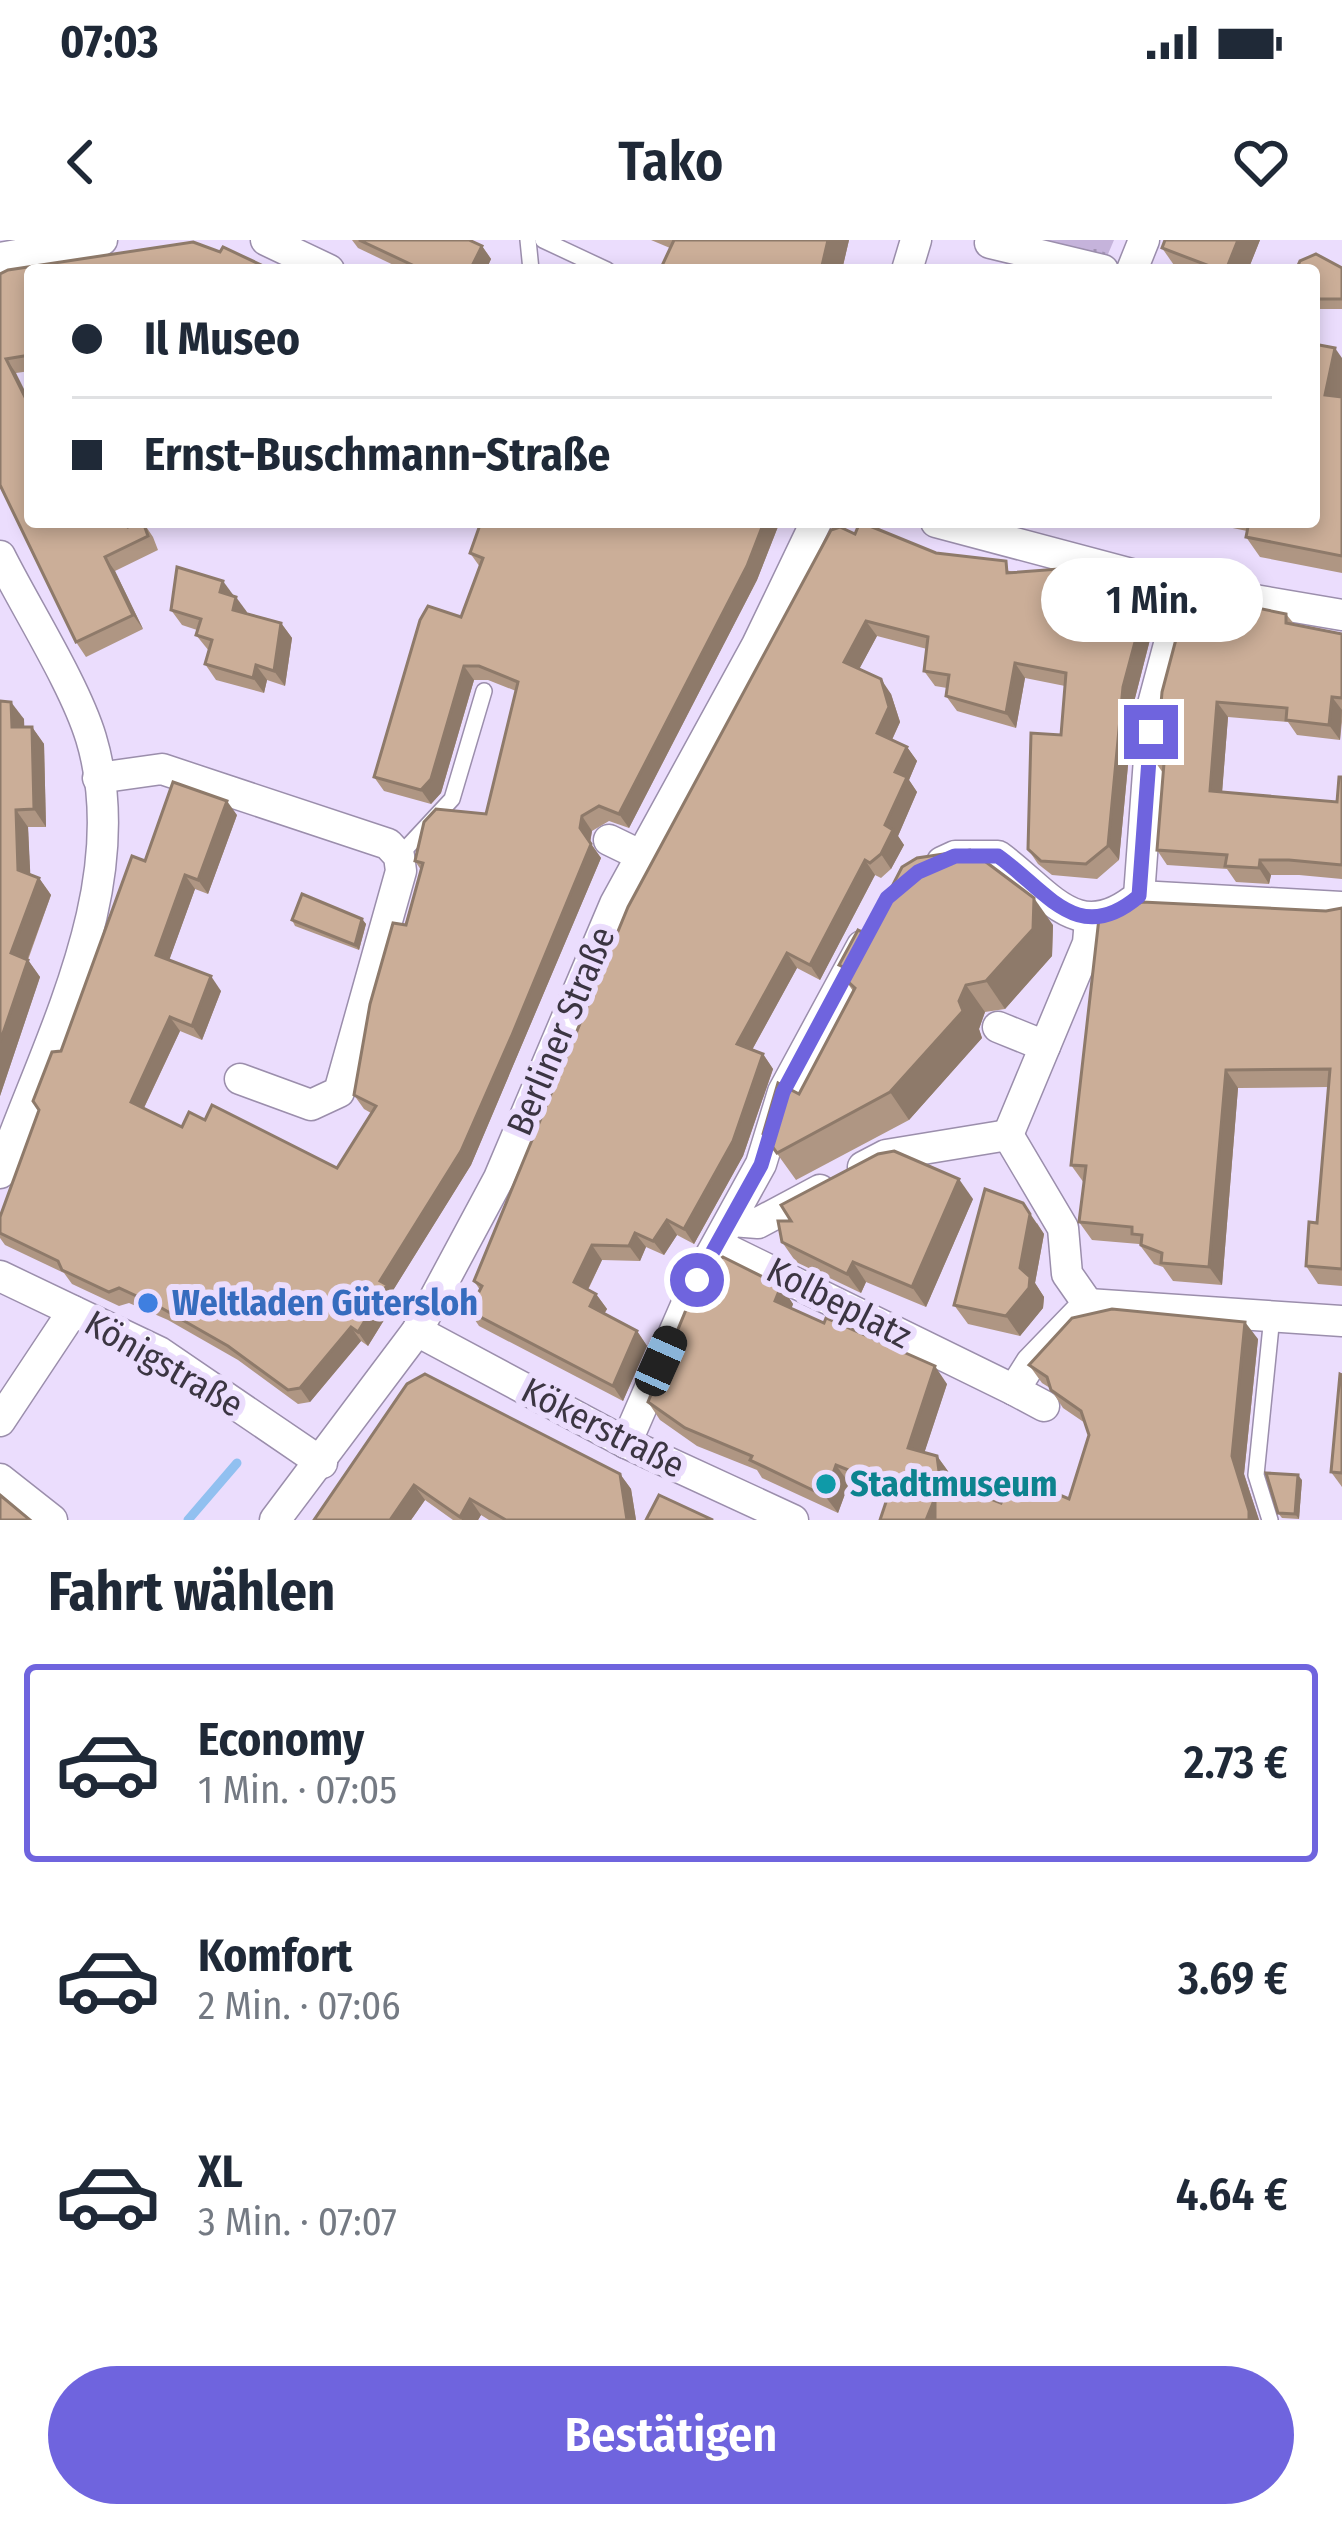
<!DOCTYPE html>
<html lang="de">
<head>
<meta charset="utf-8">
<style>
	body { margin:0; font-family:"Fira Sans Condensed",sans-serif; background:#f2f2f3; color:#1f2937; height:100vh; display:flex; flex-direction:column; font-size:45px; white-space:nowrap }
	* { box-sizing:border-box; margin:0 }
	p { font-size:39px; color:#747a83 }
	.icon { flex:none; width:66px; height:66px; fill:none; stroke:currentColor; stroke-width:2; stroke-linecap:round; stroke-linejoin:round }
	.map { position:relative; height:1280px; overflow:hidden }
	.panel { display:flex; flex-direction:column; background:#fff; flex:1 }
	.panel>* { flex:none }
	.guide { position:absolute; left:24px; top:24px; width:1296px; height:264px; border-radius:12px; box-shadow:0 6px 18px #0003; display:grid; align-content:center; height:264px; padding:0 48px; background:#fff }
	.end { position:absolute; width:54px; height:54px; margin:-27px; border:15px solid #6f64de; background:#fff; box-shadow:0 0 0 6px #fff }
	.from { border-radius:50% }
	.bubble { position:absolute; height:84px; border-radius:42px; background:#fff; box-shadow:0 6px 18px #0003; font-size:39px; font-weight:600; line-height:84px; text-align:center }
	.car { position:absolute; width:36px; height:72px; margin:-36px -18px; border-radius:15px; box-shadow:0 0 9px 3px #0007; background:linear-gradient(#222 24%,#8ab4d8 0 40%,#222 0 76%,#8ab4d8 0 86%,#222 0) }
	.guide b { display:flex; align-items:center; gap:42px; height:114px; font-size:45px }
	.guide b+b { border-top:3px solid #e0e1e3 }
	.guide i { width:30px; height:30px; background:#1f2937 }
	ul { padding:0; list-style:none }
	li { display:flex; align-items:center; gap:36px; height:198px; margin:0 24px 18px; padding:0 24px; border:6px solid transparent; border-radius:12px }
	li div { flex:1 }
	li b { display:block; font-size:45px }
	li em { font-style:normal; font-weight:600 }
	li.active { border-color:#6f64de }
	li>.icon { width:108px; height:108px; stroke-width:1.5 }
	h2 { padding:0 48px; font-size:54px; line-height:144px }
	.button { display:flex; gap:24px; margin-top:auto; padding:24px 48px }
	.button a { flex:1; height:138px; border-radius:72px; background:#6f64de; color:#fff; font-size:48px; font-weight:600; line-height:138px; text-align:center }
	.status { display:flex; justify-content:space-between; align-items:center; height:84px; padding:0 60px; background:#fff; direction:ltr }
	.status svg { height:33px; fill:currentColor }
	header { display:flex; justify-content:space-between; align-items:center; height:156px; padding:0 48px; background:#fff; font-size:54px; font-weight:600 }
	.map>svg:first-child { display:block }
</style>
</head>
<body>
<div class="status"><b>07:03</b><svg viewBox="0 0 49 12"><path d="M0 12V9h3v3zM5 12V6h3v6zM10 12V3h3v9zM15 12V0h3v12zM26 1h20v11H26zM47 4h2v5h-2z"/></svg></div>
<header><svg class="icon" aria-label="back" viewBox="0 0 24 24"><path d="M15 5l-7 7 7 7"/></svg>Tako<svg class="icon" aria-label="heart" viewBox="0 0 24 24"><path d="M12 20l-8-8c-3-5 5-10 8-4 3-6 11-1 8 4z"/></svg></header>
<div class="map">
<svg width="1342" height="1280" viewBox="0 0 1342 1280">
	<defs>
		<pattern id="grass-tufts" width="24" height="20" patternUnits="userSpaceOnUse" patternTransform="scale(3)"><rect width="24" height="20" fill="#c5b3db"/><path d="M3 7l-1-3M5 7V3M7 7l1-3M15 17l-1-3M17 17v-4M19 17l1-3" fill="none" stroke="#a192b3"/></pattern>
	</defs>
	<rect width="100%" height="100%" fill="#ebddfd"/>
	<path fill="url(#grass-tufts)" d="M1025,0H1114L1103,26Z"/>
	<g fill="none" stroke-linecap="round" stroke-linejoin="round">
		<path stroke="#91c0f0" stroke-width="9" d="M188,1280L237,1223"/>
		<defs>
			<g id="lane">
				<path d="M528,0L531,30"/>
				<path d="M543,0L607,30"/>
				<path d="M399,616L452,559L484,451"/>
				<path d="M1270,1280L1256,1235L1272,1076"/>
			</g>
			<g id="street">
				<path d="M266,0L329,30"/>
				<path d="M990,3L1103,30"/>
				<path d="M0,18L102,0"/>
				<path d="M907,30L916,0"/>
				<path d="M1132,30L1144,0"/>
				<path d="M936,282L1184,348L1342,375"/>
				<path d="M0,316C26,368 75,445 91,498C135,644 48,798 0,933"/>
				<path d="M98,538L162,529L388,604L399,616L401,631L339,852L311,865L240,839"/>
				<path d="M609,600L642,616"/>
				<path d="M942,622L955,616H998C1048,652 1077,708 1139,656L1153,464L1184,348"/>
				<path d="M1139,656L1342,667"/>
				<path d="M998,787L1045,806"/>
				<path d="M1008,895L1088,703L1090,680"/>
				<path d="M863,927L886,915L1008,895"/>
				<path d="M732,981L758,983L820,950"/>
				<path d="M718,1005L1014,1150L1031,1123L1088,1064L1067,1034L1063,988L1008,895"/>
				<path d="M0,1036L159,1112L322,1223"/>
				<path d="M1088,1064L1342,1081"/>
				<path d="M417,1091L626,1203L793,1280"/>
				<path d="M1014,1150L1044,1166"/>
				<path d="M0,1181L73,1071"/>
				<path d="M626,1203L697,1040L761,924L783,852L862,706"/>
				<path d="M0,1239L52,1280"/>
				<path d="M275,1280L417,1091L499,938L615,664L757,405L816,282"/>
			</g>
		</defs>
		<use href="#lane" stroke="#9b8eac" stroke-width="18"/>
		<use href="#street" stroke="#9b8eac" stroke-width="33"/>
		<use href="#lane" stroke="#fff" stroke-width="15"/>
		<use href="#street" stroke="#fff" stroke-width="30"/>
	</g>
	<g fill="#af9683">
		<path d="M352,0H469L482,6L491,19L486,30H404L358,8Z"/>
		<path d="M651,0H849L842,30H660L670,8Z"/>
		<path d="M1165,0H1260L1248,30H1181L1176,28L1162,8Z"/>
		<path d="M1342,28V69H1314V30Z"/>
		<path d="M30,30V131L16,133L30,282L131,286L143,282L153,297L158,310L115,331L143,389L86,417L76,402L0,245V34Z"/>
		<path d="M1342,118V333L1260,317L1246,297L1247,291L1204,282H1314Z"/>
		<path d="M779,284L757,340L629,588L609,581L592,591L590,602L601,618L471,925L392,1052L397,1059L368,1106L361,1101L310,1162L298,1164L238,1120L168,1080L129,1063L119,1066L72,1044L64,1033L5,1005L0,998V977L61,811L145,621L237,575L208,654L195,649L169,720L221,751L202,800L180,791L144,868L182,887L205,880L337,928L371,873L364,869L354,855L421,630L415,621L486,574L516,451L488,440H474L441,553L431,564L384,551L374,537L461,377L480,327L470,313Z"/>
		<path d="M855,294L1014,332L1156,376L1134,462L1119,620L1097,639L1052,635L1038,624L1028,609L1061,495L1065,446L1025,438L1016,488L957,471L946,456L947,448L935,446L924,431L927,409L877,396L859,429L891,454L900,482L892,500L907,507L917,521L909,540L917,552L898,596L904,605L891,629L881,638L875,635L820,740L797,728L752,810L763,814L773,829L743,916L694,1004L677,995L664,1015L646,1007L640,1021L602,1020L588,1050L596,1054L607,1069L604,1074L637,1091L647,1106L623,1161L479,1086L469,1071L480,1050L474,1041Z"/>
		<path d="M234,356L247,373L281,383L292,398L285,446L267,440L264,453L216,440L205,424L209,411L196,395L197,390L182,385L171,370Z"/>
		<path d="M1286,374L1295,385L1342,394V482L1340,500L1297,495L1288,482L1228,477L1222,552L1337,562L1342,537V639L1299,635H1271L1269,644L1236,642L1227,629L1167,625L1157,610L1163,533L1156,523L1237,380Z"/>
		<path d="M0,461L24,479V487H32L44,504L46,587H28L30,635L39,638L51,655L28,720L40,737L0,856Z"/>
		<path d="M1342,668V1046L1318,1044L1306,1026L1317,983L1329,847L1238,848L1222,1045L1173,1041L1163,1027L1154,1024L1139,1004L1092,1000L1079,982L1084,943L1071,925L1326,671Z"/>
		<path d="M362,679L366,684L359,710L295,686L292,680Z"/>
		<path d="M1053,685L1052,716L1005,769L985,772L979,789L982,798L909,880L796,940L763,894L799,854L853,751L844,738L846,734L839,725L867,695Z"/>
		<path d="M973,959L926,1067L866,1042L861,1053L796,1022L782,1002L791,981Z"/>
		<path d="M1037,983L1044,994L1035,1043L1044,1057L1043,1068L1020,1096L968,1084L954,1065Z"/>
		<path d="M781,1046L793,1064L791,1069L947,1144L924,1213L937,1216L950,1234L951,1243L1001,1263L1069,1259L1089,1195L1085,1183L1063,1168L1050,1148L1042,1143L1029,1125L1258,1099L1244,1234L1259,1280H879L887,1258L849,1243L838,1273L762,1238L757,1230L697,1206L660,1180L648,1162Z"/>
		<path d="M1342,1135V1247L1331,1232Z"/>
		<path d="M407,1144L620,1234L631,1249L636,1280H489L481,1275L478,1280H453L425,1260L411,1280H314Z"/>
		<path d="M1302,1240L1299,1279L1282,1278L1278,1273Z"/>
	</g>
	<g fill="#8e7a6a">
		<path d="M828,0H849L842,30H821Z"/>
		<path d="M1238,0H1260L1248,30H1226Z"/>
		<path d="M482,6L491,19L486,30H470Z"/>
		<path d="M1335,108L1342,118V161L1325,155Z"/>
		<path d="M6,119L16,133L30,161V167Z"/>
		<path d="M764,282H778L779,284L757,340L629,588L619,574Z"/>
		<path d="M105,317L115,331L143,389L133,375Z"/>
		<path d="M223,341L234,356L220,352Z"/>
		<path d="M236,357L247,372L243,385L233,370Z"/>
		<path d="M1146,361L1156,376L1134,462L1119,620L1108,606L1123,447Z"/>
		<path d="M866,381L877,396L855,437L844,422Z"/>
		<path d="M281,383L292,398L285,446L274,431Z"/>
		<path d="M1015,423L1025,438L1016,488L1006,473Z"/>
		<path d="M256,425L267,440L264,453L253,438Z"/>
		<path d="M464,426L474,440L441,553L431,564L421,550Z"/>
		<path d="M881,439L891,454L900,482L888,508L877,493Z"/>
		<path d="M1332,457L1342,470L1340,500L1329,485Z"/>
		<path d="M11,462L24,479L25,504L12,487Z"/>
		<path d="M1217,462L1228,477L1221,566L1210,551Z"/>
		<path d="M32,487L44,504L46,587L34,569Z"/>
		<path d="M907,507L917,521L909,540L917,552L898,596L904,605L891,629L881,614L895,532Z"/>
		<path d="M227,561L237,575L208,654L198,640Z"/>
		<path d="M16,570L28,587L31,648L18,630Z"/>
		<path d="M582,576L592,591L590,603L580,588Z"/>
		<path d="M591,604L601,618L471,925L392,1052L397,1059L368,1106L358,1092L380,1041Z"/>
		<path d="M865,620L875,635L820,740L810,725Z"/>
		<path d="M1260,620L1271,635L1269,644L1259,628Z"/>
		<path d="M185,635L195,649L166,729L156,715Z"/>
		<path d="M39,638L51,655L23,731L11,713Z"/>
		<path d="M1034,658L1053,685L1052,716L1005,769L986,741Z"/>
		<path d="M362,679L366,684L359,710L355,705Z"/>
		<path d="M787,713L797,728L747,819L737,804Z"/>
		<path d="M28,720L40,737L0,856V802Z"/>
		<path d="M211,736L221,751L202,800L192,786Z"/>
		<path d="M966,745L985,772L979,789L982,798L909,880L890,852L959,761Z"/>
		<path d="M170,777L180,791L140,876L131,862Z"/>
		<path d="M763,814L773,829L743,916L694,1004L684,989Z"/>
		<path d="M1226,830L1238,848L1222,1045L1209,1027Z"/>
		<path d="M959,939L973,959L926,1067L912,1047Z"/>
		<path d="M1023,963L1044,994L1035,1043L1044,1057L1043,1068L1020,1096L1006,1076L1020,1028Z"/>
		<path d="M667,980L677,995L664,1015L653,1001Z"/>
		<path d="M635,993L646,1007L640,1021L629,1006Z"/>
		<path d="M592,1005L602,1020L584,1057L574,1042Z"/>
		<path d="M853,1022L866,1042L861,1053L847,1034Z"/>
		<path d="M781,1046L793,1064L788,1079L775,1061Z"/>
		<path d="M596,1054L607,1069L600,1081L590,1066Z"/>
		<path d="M1245,1082L1258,1099L1244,1234L1259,1280H1249L1232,1216Z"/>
		<path d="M351,1087L361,1101L310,1162L300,1148Z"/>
		<path d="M637,1091L647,1106L623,1161L613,1146Z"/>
		<path d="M935,1126L947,1144L920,1226L908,1208Z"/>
		<path d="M937,1216L950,1234L953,1257L940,1239Z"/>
		<path d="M836,1225L849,1243L838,1273L825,1256Z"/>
		<path d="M620,1234L631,1249L636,1280H627Z"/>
		<path d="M1298,1235L1302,1240L1299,1279L1295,1274Z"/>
		<path d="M414,1245L425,1260L411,1280H390Z"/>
		<path d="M935,1258L946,1280H926Z"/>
		<path d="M470,1259L481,1275L478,1280H462L460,1277Z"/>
	</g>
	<g fill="#cbae98" stroke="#8e7a6a" stroke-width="3">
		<path d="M359,0H469L482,6L470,30H423Z"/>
		<path d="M674,0H828L821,30H660Z"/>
		<path d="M1165,0H1238L1226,30H1220L1162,8Z"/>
		<path d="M193,2L220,12L223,7L272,30H30V115L6,119L30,167V282H87L89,287L88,282H126L128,287L143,282L148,296L105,317L133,375L76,402L0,245V34L8,30Z"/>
		<path d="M1316,14L1342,28V59H1314V30H1296L1300,21Z"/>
		<path d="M1314,104L1335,108L1325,155L1342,157V316L1246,297L1249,282H1314Z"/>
		<path d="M481,282H764L747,326L619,574L599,566L582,576L580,588L591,604L512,795L461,911L380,1041L387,1045L358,1092L351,1087L300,1148L288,1150L228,1106L158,1066L119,1048L109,1052L62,1030L58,1021L0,993V977L39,870L33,861L52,812L61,811L132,616L145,621L173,542L227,561L198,640L185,635L156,715L211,736L192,786L170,777L131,862L182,887L189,872L205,880L212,865L337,928L376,866L354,855L370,764L393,683L406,685L423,623L415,621L424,582L436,569L486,574L518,442L479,426H464L431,539L421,550L374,537L420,380L428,366L461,377L483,318L470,313Z"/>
		<path d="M860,282L936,313L1006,321L1007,333L1059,329L1146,361L1123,447L1108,606L1086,624L1041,621L1028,609L1031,493L1061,495L1066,433L1015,423L1006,473L946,456L949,435L924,431L928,397L866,381L844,422L881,439L889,467L877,493L907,507L895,532L907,537L885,585L893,590L881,614L870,623L865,620L810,725L787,713L737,804L763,814L733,901L684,989L667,980L653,1001L635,993L629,1006L592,1005L574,1042L596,1054L590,1066L637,1091L613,1146L469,1071L482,1046L474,1041L628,667L831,290L840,287L855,294Z"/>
		<path d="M177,327L223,341L220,352L236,357L233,370L281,383L274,431L256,425L253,438L205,424L212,400L196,395L201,379L171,370Z"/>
		<path d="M1238,364L1286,374V383L1342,394V458L1332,457L1329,485L1286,480L1287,468L1217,462L1210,551L1337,562L1339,537H1342V625L1289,620H1260L1259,628L1225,626L1227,615L1157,610L1164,523H1156L1162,452L1184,369L1237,380Z"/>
		<path d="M0,461L11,462L12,487H32L34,569L16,570L18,630L39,638L11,713L28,720L0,802Z"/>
		<path d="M970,610L1034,658L1033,689L986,741L966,745L959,761L963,771L890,852L777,913L763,894L778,843L799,854L855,748L844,738L848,729L839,725L858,690L867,695L902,627L917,618Z"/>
		<path d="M302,654L362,679L355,705L292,680Z"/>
		<path d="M1142,662L1326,671L1342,668V1029L1306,1026L1309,982L1317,983L1330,829L1226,830L1209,1027L1161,1023L1162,1013L1141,1005L1142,995L1132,994V987L1079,982L1086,926L1071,925L1099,678Z"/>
		<path d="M894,911L959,939L912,1047L853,1022L847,1034L782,1002L778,981H791L781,965L878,914Z"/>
		<path d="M985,949L1023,963L1030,974L1020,1028L1030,1037L1029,1048L1006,1076L954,1065Z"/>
		<path d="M723,1017L781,1046L775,1061L824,1083L826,1078L935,1126L908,1208L937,1216L940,1239L1001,1263L1013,1235L1069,1259L1089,1195L1081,1171L1051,1150L1047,1137L1029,1125L1072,1078L1112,1069L1245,1082L1232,1216L1249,1271V1280H935V1258L926,1280H880L891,1247L836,1225L825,1256L750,1220L752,1216L685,1188L648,1162L702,1031Z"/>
		<path d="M425,1134L620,1234L627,1280H506L470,1259L460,1277L414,1245L390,1280H314L407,1144Z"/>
		<path d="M1340,1134L1342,1135V1233L1331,1232Z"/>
		<path d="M1266,1233L1298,1235L1295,1274L1278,1273Z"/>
		<path d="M0,1255L30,1280H0Z"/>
		<path d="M659,1255L713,1280H646Z"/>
	</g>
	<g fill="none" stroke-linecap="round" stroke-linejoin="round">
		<path stroke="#6f64de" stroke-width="15" d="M697,1040L761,925L783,852L887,658L918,632L955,616H998C1047,651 1078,708 1139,656L1151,492"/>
	</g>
	<circle fill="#3f7fe0" stroke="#ebddfd" stroke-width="4.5" cx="148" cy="1063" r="12"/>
	<circle fill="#0f9aa8" stroke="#ebddfd" stroke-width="4.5" cx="826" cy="1244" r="12"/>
	<g text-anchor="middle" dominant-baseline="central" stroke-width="12" stroke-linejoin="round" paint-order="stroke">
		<g font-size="36" fill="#3b3542" stroke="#ebddfd">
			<text transform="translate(561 791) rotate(-67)">Berliner Straße</text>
			<text transform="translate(839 1063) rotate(27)">Kolbeplatz</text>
			<text transform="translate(164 1124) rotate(30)">Königstraße</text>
			<text transform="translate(603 1188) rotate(27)">Kökerstraße</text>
		</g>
		<g font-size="36" font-weight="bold" fill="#366cbe" stroke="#ebddfd" text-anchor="start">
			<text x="172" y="1063">Weltladen Gütersloh</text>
		</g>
		<g font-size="36" font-weight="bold" fill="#0d838f" stroke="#ebddfd" text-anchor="start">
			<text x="850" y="1244">Stadtmuseum</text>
		</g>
	</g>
</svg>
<i class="end from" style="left:697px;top:1040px"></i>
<i class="end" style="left:1151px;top:492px"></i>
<div class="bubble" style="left:1041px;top:318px;width:222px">1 Min.</div>
<i class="car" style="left:661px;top:1121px;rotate:24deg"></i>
<div class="guide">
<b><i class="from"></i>Il Museo</b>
<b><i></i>Ernst-Buschmann-Straße</b>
</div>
</div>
<section class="panel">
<h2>Fahrt wählen</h2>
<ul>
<li class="active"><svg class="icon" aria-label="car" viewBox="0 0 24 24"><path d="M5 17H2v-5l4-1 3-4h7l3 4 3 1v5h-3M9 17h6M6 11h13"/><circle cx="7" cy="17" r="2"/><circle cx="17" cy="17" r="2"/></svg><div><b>Economy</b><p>1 Min. · 07:05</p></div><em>2.73 €</em></li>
<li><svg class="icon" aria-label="car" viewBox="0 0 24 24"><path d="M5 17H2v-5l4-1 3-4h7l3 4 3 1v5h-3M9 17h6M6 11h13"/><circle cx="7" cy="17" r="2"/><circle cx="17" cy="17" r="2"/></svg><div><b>Komfort</b><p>2 Min. · 07:06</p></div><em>3.69 €</em></li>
<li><svg class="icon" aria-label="car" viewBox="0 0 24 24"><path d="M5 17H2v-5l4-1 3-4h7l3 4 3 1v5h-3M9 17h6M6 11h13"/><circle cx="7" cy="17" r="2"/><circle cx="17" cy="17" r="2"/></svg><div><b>XL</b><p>3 Min. · 07:07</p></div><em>4.64 €</em></li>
</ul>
<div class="button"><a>Bestätigen</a></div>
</section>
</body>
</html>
